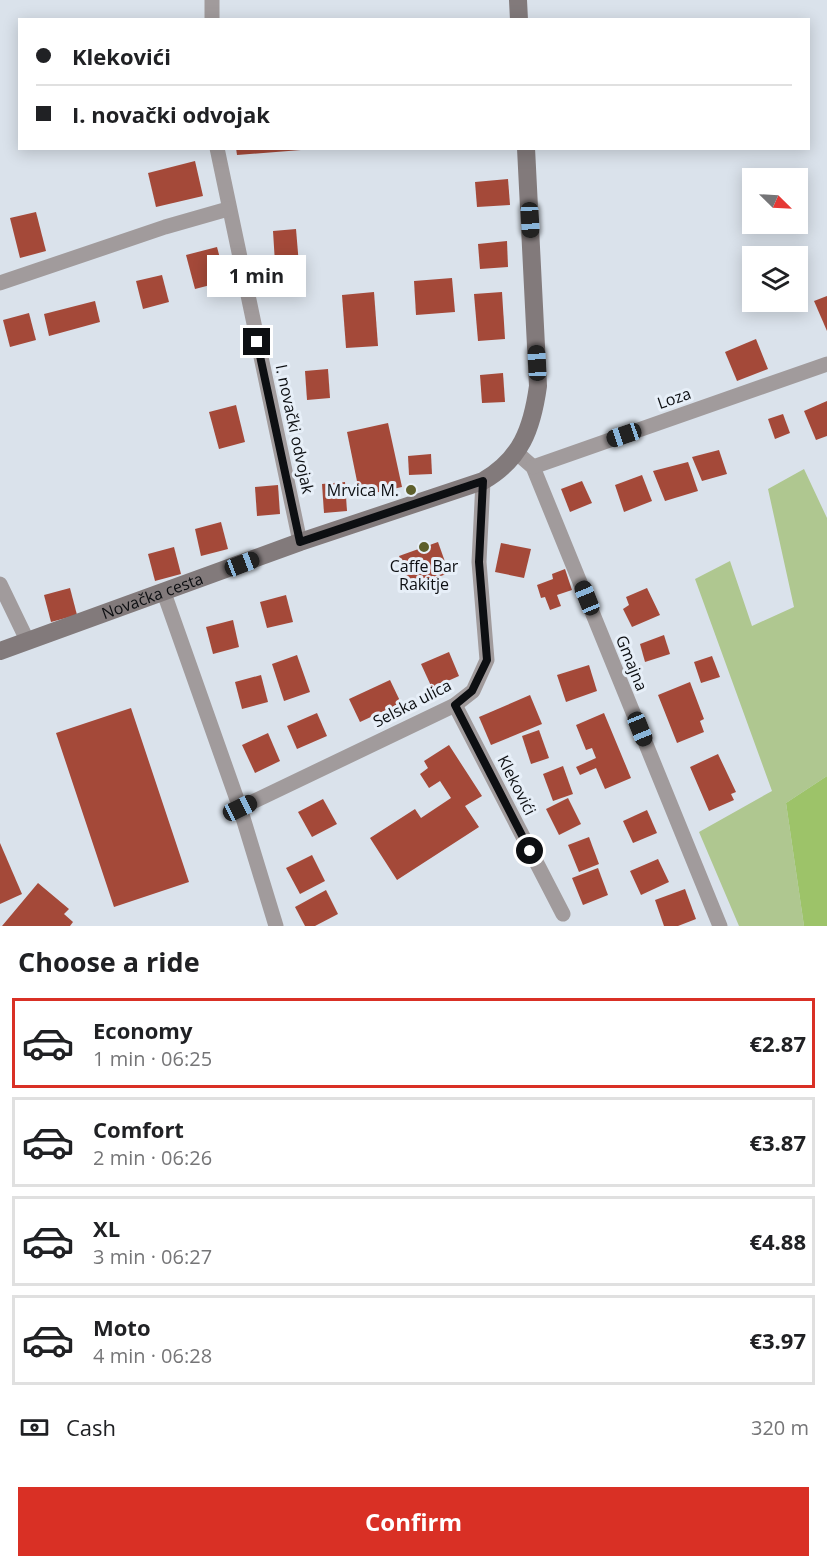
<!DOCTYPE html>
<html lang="en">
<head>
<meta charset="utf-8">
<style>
	body { margin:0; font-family:"Open Sans",sans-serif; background:#f6f6f6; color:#202124; height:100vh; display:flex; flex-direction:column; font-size:22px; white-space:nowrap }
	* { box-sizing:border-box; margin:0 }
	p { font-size:20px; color:#757577 }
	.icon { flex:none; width:33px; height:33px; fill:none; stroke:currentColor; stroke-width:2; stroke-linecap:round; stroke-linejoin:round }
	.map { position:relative; height:926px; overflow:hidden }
	.panel { display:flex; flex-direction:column; background:#fff; flex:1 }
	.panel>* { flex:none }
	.guide { position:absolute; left:18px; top:18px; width:792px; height:132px; border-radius:0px; box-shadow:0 3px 15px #0003; display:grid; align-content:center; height:132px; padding:0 18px; background:#fff }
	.needle { width:39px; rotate:114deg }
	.controls { position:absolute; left:742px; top:168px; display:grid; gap:12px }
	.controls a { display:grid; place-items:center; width:66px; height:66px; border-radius:0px; background:#fff; box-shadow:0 3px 15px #0003; font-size:30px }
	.end { position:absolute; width:27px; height:27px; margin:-14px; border:8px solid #0d0f12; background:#fff; box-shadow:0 0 0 3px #fff }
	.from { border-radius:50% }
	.bubble { position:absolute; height:42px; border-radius:0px; background:#fff; box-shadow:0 3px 15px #0003; font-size:20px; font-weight:700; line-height:42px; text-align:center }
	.car { position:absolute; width:18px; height:36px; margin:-18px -9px; border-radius:8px; box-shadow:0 0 4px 2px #0007; background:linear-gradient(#222 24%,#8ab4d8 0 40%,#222 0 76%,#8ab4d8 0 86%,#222 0) }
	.guide b { display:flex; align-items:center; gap:21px; height:57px; font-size:22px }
	.guide b+b { border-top:2px solid #e0e0e0 }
	.guide i { width:15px; height:15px; background:#202124 }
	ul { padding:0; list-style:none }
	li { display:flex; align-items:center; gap:18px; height:90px; margin:0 12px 9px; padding:0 6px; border:3px solid #e0e0e0; border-radius:0px }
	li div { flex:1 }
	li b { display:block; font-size:22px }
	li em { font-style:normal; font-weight:700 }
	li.current { border-color:#d93025 }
	li>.icon { width:54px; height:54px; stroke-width:1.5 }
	h2 { padding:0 18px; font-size:27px; line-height:72px }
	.pay { display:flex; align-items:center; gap:15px; height:66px; padding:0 18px; font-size:22px }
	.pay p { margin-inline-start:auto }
	.button { display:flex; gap:12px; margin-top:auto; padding:12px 18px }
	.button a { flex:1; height:69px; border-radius:0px; background:#d93025; color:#fff; font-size:24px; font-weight:700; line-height:69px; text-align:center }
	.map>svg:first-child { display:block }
</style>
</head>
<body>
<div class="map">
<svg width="827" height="926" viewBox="0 0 827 926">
	<rect width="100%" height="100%" fill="#dae2eb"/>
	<path fill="#afc790" d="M804,469L827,518V776L786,803L804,926H739L699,832L772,791L695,579L730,561L752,626L794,607L768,489Z"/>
	<path fill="#9dc369" d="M827,776V926H804L786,803Z"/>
	<g fill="#a44939">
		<path d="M236,148H301V150L237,155Z"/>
		<path d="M195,161L203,196L156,207L148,173Z"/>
		<path d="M508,179L510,205L477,207L475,182Z"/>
		<path d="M36,212L46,251L20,258L10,218Z"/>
		<path d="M296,229L300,277L276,279L273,231Z"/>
		<path d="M507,241L508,267L480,269L478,244Z"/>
		<path d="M217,247L226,281L195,289L186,255Z"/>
		<path d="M162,275L169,302L143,309L136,281Z"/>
		<path d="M452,278L455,312L416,315L414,281Z"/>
		<path d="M374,292L378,346L346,348L342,295Z"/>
		<path d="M502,292L505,339L478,341L474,294Z"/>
		<path d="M827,296V331L814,301Z"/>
		<path d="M95,301L100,322L49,336L44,314Z"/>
		<path d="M29,313L36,340L10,347L3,320Z"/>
		<path d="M756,339L768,369L737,381L725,352Z"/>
		<path d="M328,369L330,398L307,400L305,371Z"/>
		<path d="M503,373L505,402L482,403L480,375Z"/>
		<path d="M827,401V436L816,440L804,411Z"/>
		<path d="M236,405L245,442L219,449L209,412Z"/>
		<path d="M783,414L790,433L775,439L768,419Z"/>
		<path d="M388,423L402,487L360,496L347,432Z"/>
		<path d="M719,450L727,474L702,481L692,457Z"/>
		<path d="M431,454L432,474L409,475L408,456Z"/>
		<path d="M688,462L698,491L665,501L653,471Z"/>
		<path d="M642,475L652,501L624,512L615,485Z"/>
		<path d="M582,481L592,503L570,512L561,489Z"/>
		<path d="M345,482L347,511L324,513L322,484Z"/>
		<path d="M278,485L280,514L257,516L255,487Z"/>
		<path d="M221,522L228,549L201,556L195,529Z"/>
		<path d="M438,542L449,573L411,587L399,556Z"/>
		<path d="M501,543L531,549L524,578L495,572Z"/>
		<path d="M174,547L181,574L155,581L148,554Z"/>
		<path d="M565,569L572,590L557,595L561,606L550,610L545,597L541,598L537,585L553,579L552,574Z"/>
		<path d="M70,588L77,615L51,622L44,595Z"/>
		<path d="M647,588L660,615L632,627L623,609L629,605L626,597Z"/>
		<path d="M286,595L293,622L267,628L260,602Z"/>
		<path d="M233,620L239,647L213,654L206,627Z"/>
		<path d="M664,635L670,654L645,662L640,644Z"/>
		<path d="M449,652L459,676L432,688L421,664Z"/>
		<path d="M297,655L310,692L284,701L272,664Z"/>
		<path d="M712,656L720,677L701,683L694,662Z"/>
		<path d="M589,665L597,691L566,702L557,675Z"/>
		<path d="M261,675L268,702L242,709L235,682Z"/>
		<path d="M390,680L401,703L360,722L349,699Z"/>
		<path d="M690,682L704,719L700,721L704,732L677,743L658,695Z"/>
		<path d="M530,695L542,724L491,745L479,717Z"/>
		<path d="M131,708L189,882L114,907L56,733Z"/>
		<path d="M317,713L327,736L297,749L287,726Z"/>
		<path d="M604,713L631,778L605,789L596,768L580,775L576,767L596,758L592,748L586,750L576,725Z"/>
		<path d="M539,730L549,758L531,764L522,736Z"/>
		<path d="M268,733L280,761L255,773L242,745Z"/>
		<path d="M449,745L482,796L465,806L479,827L397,880L370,838L415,809L421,818L451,798L440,781L429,788L420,774L428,768L424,761Z"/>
		<path d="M718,754L736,792L731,794L734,800L709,811L690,767Z"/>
		<path d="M563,766L573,794L553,801L543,774Z"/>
		<path d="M568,798L581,824L559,835L546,809Z"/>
		<path d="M323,799L337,824L312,837L298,812Z"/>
		<path d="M647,810L657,833L633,843L623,821Z"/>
		<path d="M589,837L599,864L579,872L568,845Z"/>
		<path d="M0,843L22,894L0,904Z"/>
		<path d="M312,855L325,881L300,894L286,868Z"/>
		<path d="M658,859L669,882L641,895L630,871Z"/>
		<path d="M598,868L608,895L583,905L572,878Z"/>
		<path d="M38,883L69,909L64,914L73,922L70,926H2Z"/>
		<path d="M685,889L696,919L678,926H664L655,900Z"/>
		<path d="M326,890L338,914L315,926H305L295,907Z"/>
	</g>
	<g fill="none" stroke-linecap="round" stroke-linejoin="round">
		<g stroke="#a19b9c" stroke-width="15">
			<path d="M212,20V0"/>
			<path d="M217,148L300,542"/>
			<path d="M0,283L165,227L228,209"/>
			<path d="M517,453L533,467L720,926"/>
			<path d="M533,467L827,364"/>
			<path d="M0,584L27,640"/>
			<path d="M164,593L240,808L276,926"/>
			<path d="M455,705L563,914"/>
			<path d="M240,808L455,705L473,691L487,660L479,562L483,481"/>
		</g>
		<g stroke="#827a7b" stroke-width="18">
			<path d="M518,0L519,20"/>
			<path id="s1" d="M0,651L300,542L483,481C521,459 532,429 538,386L526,148"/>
		</g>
	</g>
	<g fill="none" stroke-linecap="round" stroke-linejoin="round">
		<path stroke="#0d0f12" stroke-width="8" d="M257,342L300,542L483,481L479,562L487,660L472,691L455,705L530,851"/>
	</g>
	<g fill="#5d5f2c" stroke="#e7eff8" stroke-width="2">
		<circle cx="411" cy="490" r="6"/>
		<circle cx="424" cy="547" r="6"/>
	</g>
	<g text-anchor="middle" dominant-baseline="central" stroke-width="6" stroke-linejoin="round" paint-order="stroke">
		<g font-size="16" fill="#0d0f12" stroke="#e7eff8">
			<text transform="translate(674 398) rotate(-19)">Loza</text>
			<text transform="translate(295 429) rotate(78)">I. novački odvojak</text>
			<text stroke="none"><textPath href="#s1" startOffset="162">Novačka cesta</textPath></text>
			<text transform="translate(632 663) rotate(68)">Gmajna</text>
			<text transform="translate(412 703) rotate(-27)">Selska ulica</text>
			<text transform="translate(517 785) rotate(63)">Klekovići</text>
		</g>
		<g font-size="16" fill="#0d0f12" stroke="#e7eff8" text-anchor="end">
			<text x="399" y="490">Mrvica M.</text>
			<text x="424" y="566" text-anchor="middle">Caffe Bar<tspan x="424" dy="18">Rakitje</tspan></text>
		</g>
	</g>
</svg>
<div class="controls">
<a><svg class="needle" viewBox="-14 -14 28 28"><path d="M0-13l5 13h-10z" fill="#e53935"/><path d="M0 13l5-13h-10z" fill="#757577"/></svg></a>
<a><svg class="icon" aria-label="layers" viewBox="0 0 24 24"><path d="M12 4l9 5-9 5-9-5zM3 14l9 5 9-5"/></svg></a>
</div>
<i class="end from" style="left:530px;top:851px"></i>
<i class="end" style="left:257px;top:342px"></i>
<div class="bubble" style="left:207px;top:255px;width:99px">1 min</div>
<i class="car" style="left:530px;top:220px;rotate:177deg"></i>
<i class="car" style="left:537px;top:363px;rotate:357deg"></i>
<i class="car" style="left:624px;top:435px;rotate:251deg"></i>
<i class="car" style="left:242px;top:564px;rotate:69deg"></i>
<i class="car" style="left:587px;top:598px;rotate:338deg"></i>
<i class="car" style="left:640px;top:729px;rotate:158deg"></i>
<i class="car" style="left:240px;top:808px;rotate:64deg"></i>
<div class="guide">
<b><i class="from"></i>Klekovići</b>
<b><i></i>I. novački odvojak</b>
</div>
</div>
<section class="panel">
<h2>Choose a ride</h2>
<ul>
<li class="current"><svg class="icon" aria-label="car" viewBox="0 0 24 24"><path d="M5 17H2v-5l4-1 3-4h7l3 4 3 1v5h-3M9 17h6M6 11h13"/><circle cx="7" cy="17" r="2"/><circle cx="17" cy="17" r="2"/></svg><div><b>Economy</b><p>1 min · 06:25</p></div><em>€2.87</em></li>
<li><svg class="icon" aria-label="car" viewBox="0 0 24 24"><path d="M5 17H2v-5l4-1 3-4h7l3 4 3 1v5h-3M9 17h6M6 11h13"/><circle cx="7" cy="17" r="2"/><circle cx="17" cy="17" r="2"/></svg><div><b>Comfort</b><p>2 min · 06:26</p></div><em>€3.87</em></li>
<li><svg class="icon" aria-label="car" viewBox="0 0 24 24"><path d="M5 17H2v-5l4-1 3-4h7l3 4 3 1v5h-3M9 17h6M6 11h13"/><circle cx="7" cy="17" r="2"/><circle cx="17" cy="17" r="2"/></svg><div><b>XL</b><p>3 min · 06:27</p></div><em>€4.88</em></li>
<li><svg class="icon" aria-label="car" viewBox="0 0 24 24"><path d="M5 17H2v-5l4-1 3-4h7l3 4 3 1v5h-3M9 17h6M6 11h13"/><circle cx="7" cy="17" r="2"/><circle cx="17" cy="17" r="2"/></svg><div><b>Moto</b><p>4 min · 06:28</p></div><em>€3.97</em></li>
</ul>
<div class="pay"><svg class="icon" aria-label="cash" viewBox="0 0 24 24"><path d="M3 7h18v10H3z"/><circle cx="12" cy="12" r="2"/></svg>Cash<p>320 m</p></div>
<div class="button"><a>Confirm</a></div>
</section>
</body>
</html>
